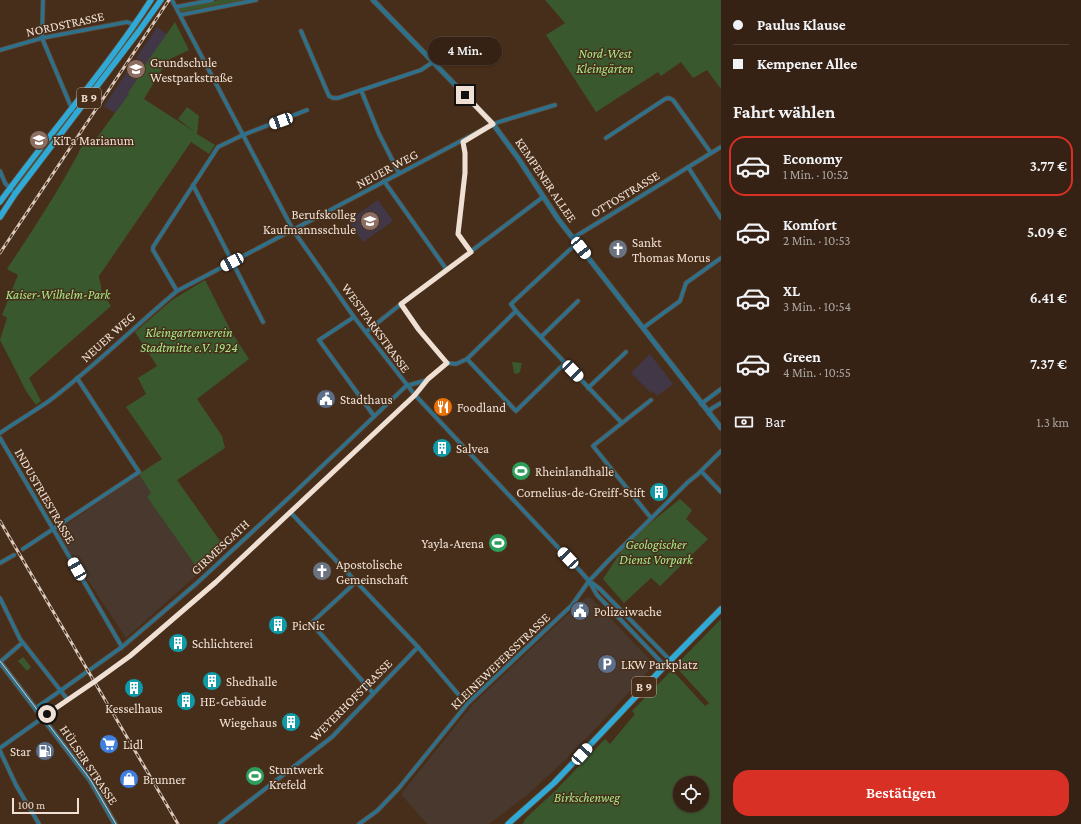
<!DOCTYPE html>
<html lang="de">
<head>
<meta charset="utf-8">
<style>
	body { margin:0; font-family:"Crimson Pro",serif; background:#402f22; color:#f1f3f6; height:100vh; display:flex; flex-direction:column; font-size:15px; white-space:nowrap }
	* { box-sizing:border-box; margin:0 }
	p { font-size:13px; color:#aaa4a0 }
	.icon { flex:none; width:22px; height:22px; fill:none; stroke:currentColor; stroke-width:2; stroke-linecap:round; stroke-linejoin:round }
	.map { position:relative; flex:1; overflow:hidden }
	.panel { display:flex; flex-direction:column; background:#352214; width:360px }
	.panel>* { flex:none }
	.guide { display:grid; align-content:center; height:88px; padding:0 12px; background:#352214 }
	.tools { position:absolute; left:673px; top:776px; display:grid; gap:8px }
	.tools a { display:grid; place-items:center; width:36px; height:36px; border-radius:50%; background:#352214; box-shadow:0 1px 3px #0004,0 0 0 1px #4f3f34; font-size:20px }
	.scale { position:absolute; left:12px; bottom:10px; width:67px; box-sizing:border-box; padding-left:4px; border:2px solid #f0e0d4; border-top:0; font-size:11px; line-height:14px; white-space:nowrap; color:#f0e0d4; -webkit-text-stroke:3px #472e1a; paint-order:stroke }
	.end { position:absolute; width:18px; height:18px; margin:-9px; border:5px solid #f0e0d4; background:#111; box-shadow:0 0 0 2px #111 }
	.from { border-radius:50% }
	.bubble { position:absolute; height:28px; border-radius:14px; background:#352214; box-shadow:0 1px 3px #0004,0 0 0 1px #4f3f34; font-size:13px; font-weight:600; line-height:28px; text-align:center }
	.car { position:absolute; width:12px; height:24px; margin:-12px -6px; border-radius:5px; box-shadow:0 0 3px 1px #0007; background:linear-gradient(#fff 24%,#345 0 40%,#fff 0 76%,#345 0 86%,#fff 0) }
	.guide b { display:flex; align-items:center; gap:14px; height:38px; font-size:15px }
	.guide b+b { border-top:1px solid #4f3f34 }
	.guide i { width:10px; height:10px; background:#f1f3f6 }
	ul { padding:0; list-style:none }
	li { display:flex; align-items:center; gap:12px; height:60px; margin:0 8px 6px; padding:0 4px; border:2px solid transparent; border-radius:16px }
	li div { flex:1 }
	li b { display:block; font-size:15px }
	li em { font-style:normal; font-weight:600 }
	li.selected { border-color:#d93025 }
	li>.icon { width:36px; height:36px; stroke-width:1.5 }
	h2 { padding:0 12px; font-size:18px; line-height:48px }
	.pay { display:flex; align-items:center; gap:10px; height:44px; padding:0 12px; font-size:15px }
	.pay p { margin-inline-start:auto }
	.primary-button { display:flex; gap:8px; margin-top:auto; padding:8px 12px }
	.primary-button a { flex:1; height:46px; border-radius:16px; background:#d93025; color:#fff; font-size:16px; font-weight:600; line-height:46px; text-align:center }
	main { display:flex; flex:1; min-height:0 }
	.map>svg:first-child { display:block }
</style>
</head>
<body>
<main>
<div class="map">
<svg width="721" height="824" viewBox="0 0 721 824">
	<rect width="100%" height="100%" fill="#472e1a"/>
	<g fill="#48382d">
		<path d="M139,474L151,493L147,497L200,572L126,638L56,532Z"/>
		<path d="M588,597L591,598L652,662L653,666L600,724L566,759L527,795L489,824H427L401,794L474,703L585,598Z"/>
	</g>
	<g fill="#413747">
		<path d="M157,27L167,34L138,75L139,76L128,93L129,94L115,113L104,106Z"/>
		<path d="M378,200L393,221L363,242L348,221Z"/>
		<path d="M650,354L673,384L657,396L653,391L651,393L631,373Z"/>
	</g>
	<g fill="#3a582e" fill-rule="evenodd">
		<path d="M218,0H244L181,12L179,8Z"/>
		<path d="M545,0H721V89L707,70L693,78L681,62L661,76L658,72L596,112L546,35L565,23Z"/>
		<path d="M175,22L189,50L170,59L167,65L162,69L144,99L195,132L178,119L187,107L199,116L197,134L215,145L209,154L191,142L99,276C99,281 102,285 101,290L111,306L29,378L41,401L36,405L26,391L17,373L0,340L7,318L2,315L18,275L7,269C34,228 62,186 84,142L90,147L129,94L128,93L139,76L138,75Z"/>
		<path d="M139,23L141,25L77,108L76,106L82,98Z"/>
		<path d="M71,114L72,116L14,190L13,189Z"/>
		<path d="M205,280L232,333L249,359L197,399L222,436L225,448L177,480L225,548L200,572L147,497L151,493L139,474L162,459L126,407L146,394L138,378L157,366L135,332L172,300Z"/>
		<path d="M512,362L522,363L520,372L517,374L514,373Z"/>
		<path d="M680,499L692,510L686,519L708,539L660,586L651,578L624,603L603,579L628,541Z"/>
		<path d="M721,619V824H523L525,819L557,789L605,739L610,744L635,714L632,711L672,670L705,706L709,703L675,666ZM680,783H702V805H680Z"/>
		<path d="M23,657L31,667L27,671L18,661Z"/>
	</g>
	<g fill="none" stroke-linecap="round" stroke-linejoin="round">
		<defs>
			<g id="minor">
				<path d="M43,0L42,38L72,109L76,114"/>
				<path d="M172,0L293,230L354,317L415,395L582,573L589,581L597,595L665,666"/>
				<path d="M176,7L212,0"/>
				<path d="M180,15L256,0"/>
				<path d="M301,31L329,96L333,98H338L421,70L433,62"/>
				<path d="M0,50L42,38L127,22L135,25"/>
				<path d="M361,90L379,134L399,173"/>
				<path d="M606,138L665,99L669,98L673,100L711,153"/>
				<path d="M463,142L465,153V173L458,234L471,252"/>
				<path d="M688,167L721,218"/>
				<path d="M0,171L5,183L15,194"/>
				<path d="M384,181L447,270"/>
				<path d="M193,185L263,322"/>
				<path d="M573,238L721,147"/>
				<path d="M177,291L153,250V247L218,147L243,135L307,110"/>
				<path d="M401,304L419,330L447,363"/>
				<path d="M516,311L622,423"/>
				<path d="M354,317L319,340L374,416"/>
				<path d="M643,328L680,301L686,283L721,258"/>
				<path d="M366,332L401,304L543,197"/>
				<path d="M541,337L578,301"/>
				<path d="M467,359L516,411L565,363"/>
				<path d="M588,388L626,352"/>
				<path d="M651,400L593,446L651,518"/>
				<path d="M701,404L721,389"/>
				<path d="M709,414L711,409L721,403"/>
				<path d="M0,433C16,422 33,412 49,401C94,367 134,327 177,291L493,124L502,121L555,105"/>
				<path d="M0,438L122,647"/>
				<path d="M701,471L721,492"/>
				<path d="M291,513L418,647L458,694"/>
				<path d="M23,549L139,472L77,378"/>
				<path d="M0,563L14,555"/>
				<path d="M592,583L600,589L670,660"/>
				<path d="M0,598L20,639L68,700"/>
				<path d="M311,623L373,693"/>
				<path d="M308,626L356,582"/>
				<path d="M0,662L22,643"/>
				<path d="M36,708L122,647L197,583L294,493L406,386L427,380"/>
				<path d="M0,748L130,656L216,582L415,395L428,379L447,363L456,364L467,359L516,311L511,304L577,243"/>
				<path d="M0,751L16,785L39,824"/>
				<path d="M220,824L332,737L418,647"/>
				<path d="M359,824L377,811L399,788L468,703L572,605L589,581L609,560L688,482L698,474L721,451"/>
			</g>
			<g id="tertiary">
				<path d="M373,0L493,124L518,158L558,219L721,428"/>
				<path d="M0,662L90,780L115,824"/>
			</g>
			<g id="primary">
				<path d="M0,202C49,134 105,71 151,0"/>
				<path d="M0,217L15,194L139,31L161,0"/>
				<path d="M508,824L554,783L659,672L721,609"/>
			</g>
		</defs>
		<use href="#minor" stroke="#624a38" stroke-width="5"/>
		<use href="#tertiary" stroke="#624a38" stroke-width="6"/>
		<use href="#primary" stroke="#624a38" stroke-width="7"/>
		<use href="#minor" stroke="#2d718c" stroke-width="3.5"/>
		<use href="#tertiary" stroke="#2d718c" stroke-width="4.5"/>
		<use href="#primary" stroke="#2fa9d5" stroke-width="5.5"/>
		<path stroke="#dac9bc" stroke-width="1" d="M0,661L90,779L116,824"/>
		<defs>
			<g id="rail">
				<path d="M0,253L169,0"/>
				<path d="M0,521L178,824"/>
			</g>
		</defs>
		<use href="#rail" stroke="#dac9bc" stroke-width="3"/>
		<use href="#rail" stroke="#472e1a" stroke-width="1.5" stroke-dasharray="4.5" stroke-linecap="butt"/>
	</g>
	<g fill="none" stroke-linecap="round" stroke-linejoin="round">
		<path stroke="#f0e0d4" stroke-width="5" d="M47,714L94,682L130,656L216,582L415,395L428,379L447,363L419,330L401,304L471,252L458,234L465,173V153L463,142L493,124L465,95"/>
	</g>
	<defs>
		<symbol id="school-disc" viewBox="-11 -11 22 22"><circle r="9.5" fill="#8d6e63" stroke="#472e1a"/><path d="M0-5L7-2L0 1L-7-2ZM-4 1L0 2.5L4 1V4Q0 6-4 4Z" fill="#fff"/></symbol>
		<symbol id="church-disc" viewBox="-11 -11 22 22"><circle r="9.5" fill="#6b7280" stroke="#472e1a"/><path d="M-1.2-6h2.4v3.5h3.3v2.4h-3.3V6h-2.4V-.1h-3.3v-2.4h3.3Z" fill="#fff"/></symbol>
		<symbol id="civic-disc" viewBox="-11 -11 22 22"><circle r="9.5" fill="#5c6f8a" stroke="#472e1a"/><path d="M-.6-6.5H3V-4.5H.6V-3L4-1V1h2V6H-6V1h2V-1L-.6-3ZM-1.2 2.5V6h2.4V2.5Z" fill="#fff"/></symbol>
		<symbol id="restaurant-disc" viewBox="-11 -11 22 22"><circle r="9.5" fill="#e8710a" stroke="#472e1a"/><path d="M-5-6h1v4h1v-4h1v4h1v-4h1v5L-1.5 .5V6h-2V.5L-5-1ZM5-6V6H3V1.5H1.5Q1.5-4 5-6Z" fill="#fff"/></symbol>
		<symbol id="building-disc" viewBox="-11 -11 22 22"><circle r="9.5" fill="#0f9aa8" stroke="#472e1a"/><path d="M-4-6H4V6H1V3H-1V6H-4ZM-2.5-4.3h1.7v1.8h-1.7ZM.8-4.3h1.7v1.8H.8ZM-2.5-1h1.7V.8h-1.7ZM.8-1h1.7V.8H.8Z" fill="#fff"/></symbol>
		<symbol id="stadium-disc" viewBox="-11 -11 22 22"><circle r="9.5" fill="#2e9e5b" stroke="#472e1a"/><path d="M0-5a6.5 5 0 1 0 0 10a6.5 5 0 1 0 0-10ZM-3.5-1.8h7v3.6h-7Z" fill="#fff"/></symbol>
		<symbol id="parking-disc" viewBox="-11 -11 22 22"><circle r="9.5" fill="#5c6f8a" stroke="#472e1a"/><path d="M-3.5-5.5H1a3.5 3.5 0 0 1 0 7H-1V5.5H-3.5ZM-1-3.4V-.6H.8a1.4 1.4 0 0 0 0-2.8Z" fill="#fff"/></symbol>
		<symbol id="supermarket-disc" viewBox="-11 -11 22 22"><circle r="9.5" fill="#3f7fe0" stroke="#472e1a"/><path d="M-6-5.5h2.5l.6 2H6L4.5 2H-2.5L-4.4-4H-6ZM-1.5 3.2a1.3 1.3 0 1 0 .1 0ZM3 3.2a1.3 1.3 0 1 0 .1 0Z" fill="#fff"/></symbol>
		<symbol id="fuel-disc" viewBox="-11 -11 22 22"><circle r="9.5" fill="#5c6f8a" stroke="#472e1a"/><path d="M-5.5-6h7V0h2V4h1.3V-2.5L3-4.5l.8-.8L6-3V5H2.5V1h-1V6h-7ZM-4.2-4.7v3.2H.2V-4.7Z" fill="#fff"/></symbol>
		<symbol id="shop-disc" viewBox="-11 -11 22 22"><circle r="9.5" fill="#3f7fe0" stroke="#472e1a"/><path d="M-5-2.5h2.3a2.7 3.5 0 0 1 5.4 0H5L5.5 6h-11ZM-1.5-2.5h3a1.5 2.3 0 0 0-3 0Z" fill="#fff"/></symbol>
	</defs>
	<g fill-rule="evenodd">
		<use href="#school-disc" x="125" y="58" width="22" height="22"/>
		<use href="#school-disc" x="28" y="129" width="22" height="22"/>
		<use href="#school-disc" x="359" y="210" width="22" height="22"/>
		<use href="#church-disc" x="607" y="238" width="22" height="22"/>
		<use href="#civic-disc" x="315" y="388" width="22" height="22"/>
		<use href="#restaurant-disc" x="432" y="396" width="22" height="22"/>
		<use href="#building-disc" x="431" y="437" width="22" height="22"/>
		<use href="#stadium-disc" x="510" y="460" width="22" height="22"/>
		<use href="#building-disc" x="648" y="481" width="22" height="22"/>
		<use href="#stadium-disc" x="487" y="532" width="22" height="22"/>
		<use href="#church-disc" x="311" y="560" width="22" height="22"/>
		<use href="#civic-disc" x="569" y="600" width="22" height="22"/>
		<use href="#building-disc" x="267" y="614" width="22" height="22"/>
		<use href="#building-disc" x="167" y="632" width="22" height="22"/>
		<use href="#parking-disc" x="596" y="653" width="22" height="22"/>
		<use href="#building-disc" x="201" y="670" width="22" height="22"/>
		<use href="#building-disc" x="123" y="677" width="22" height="22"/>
		<use href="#building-disc" x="175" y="690" width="22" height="22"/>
		<use href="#building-disc" x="280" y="711" width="22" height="22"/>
		<use href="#supermarket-disc" x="98" y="733" width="22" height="22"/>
		<use href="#fuel-disc" x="34" y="740" width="22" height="22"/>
		<use href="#stadium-disc" x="244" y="765" width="22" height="22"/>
		<use href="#shop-disc" x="118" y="768" width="22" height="22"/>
	</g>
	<g text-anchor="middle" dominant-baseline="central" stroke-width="3" stroke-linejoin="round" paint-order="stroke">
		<g fill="#472e1a" stroke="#bdab9c" stroke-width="1">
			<rect x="77" y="88" width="24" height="20" rx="3"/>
			<rect x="632" y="677" width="24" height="20" rx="3"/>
		</g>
		<g font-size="12" font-weight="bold" fill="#f0e0d4">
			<text x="89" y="98">B 9</text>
			<text x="644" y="687">B 9</text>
		</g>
		<g font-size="13" fill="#f0e0d4" stroke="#472e1a">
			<text transform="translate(65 24) rotate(-12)">NORDSTRASSE</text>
			<text transform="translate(387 169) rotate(-28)">NEUER WEG</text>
			<text transform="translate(546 180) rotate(56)">KEMPENER ALLEE</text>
			<text transform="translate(625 194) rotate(-31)">OTTOSTRASSE</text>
			<text transform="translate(376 328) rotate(54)">WESTPARKSTRASSE</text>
			<text transform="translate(108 337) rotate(-42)">NEUER WEG</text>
			<text transform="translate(45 496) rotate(60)">INDUSTRIESTRASSE</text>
			<text transform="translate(220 547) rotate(-43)">GIRMESGATH</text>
			<text transform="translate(500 661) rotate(-44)">KLEINEWEFERSSTRASSE</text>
			<text transform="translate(351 700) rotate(-45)">WEYERHOFSTRASSE</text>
			<text transform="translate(89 765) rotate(56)">HÜLSER STRASSE</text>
		</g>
		<g font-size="13" font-style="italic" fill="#a3ea88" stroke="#472e1a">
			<text x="605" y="53">Nord-West<tspan x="605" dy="15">Kleingärten</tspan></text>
			<text x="58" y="294">Kaiser-Wilhelm-Park</text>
			<text x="189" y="332">Kleingartenverein<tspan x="189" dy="15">Stadtmitte e.V. 1924</tspan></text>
			<text x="656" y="544">Geologischer<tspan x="656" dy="15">Dienst Vorpark</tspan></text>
			<text x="587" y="797">Birkschenweg</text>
		</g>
		<g font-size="13" fill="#f0e0d4" stroke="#472e1a" text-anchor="start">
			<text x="150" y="62">Grundschule<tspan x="150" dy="15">Westparkstraße</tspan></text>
			<text x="53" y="140">KiTa Marianum</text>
			<text x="356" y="214" text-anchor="end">Berufskolleg<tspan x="356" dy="15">Kaufmannsschule</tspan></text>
			<text x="632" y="242">Sankt<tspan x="632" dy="15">Thomas Morus</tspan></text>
			<text x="340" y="399">Stadthaus</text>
			<text x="457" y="407">Foodland</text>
			<text x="456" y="448">Salvea</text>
			<text x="535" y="471">Rheinlandhalle</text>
			<text x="645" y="492" text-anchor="end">Cornelius-de-Greiff-Stift</text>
			<text x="484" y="543" text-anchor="end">Yayla-Arena</text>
			<text x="336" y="564">Apostolische<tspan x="336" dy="15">Gemeinschaft</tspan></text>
			<text x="594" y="611">Polizeiwache</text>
			<text x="292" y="625">PicNic</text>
			<text x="192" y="643">Schlichterei</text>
			<text x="621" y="664">LKW Parkplatz</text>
			<text x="226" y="681">Shedhalle</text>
			<text x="200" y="701">HE-Gebäude</text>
			<text x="134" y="708" text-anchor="middle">Kesselhaus</text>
			<text x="277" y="722" text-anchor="end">Wiegehaus</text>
			<text x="123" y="744">Lidl</text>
			<text x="31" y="751" text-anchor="end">Star</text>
			<text x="269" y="769">Stuntwerk<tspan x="269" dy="15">Krefeld</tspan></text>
			<text x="143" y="779">Brunner</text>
		</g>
	</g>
</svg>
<div class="tools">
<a><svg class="icon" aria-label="locate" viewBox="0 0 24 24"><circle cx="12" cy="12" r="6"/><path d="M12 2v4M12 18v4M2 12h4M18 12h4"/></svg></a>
</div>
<div class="scale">100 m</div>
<i class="end from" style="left:47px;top:714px"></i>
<i class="end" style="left:465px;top:95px"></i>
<div class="bubble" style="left:428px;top:37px;width:74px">4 Min.</div>
<i class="car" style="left:281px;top:121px;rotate:250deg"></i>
<i class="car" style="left:581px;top:248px;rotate:142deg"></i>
<i class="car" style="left:232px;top:262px;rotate:242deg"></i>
<i class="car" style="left:573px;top:371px;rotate:136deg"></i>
<i class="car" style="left:568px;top:558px;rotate:317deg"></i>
<i class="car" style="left:77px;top:569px;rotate:330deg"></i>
<i class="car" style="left:582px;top:754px;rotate:42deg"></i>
</div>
<section class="panel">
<div class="guide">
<b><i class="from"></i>Paulus Klause</b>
<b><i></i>Kempener Allee</b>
</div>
<h2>Fahrt wählen</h2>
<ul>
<li class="selected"><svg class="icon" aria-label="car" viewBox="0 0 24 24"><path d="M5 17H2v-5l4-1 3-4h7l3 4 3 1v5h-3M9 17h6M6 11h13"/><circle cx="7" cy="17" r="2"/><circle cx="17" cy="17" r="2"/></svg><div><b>Economy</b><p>1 Min. · 10:52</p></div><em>3.77 €</em></li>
<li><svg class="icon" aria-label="car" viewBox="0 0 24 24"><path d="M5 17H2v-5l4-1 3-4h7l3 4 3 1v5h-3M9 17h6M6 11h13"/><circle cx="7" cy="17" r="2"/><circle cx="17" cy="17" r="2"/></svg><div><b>Komfort</b><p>2 Min. · 10:53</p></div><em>5.09 €</em></li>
<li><svg class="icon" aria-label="car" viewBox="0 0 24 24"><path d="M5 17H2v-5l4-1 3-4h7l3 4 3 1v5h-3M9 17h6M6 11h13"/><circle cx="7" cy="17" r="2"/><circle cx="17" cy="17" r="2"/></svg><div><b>XL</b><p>3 Min. · 10:54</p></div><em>6.41 €</em></li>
<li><svg class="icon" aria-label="car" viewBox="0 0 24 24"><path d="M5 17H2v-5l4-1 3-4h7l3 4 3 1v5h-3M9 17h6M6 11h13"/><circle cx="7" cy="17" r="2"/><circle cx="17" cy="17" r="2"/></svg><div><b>Green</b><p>4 Min. · 10:55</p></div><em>7.37 €</em></li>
</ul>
<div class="pay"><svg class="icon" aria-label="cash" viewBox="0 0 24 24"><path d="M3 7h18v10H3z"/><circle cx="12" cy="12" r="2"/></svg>Bar<p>1.3 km</p></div>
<div class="primary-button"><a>Bestätigen</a></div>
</section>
</main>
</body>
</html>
